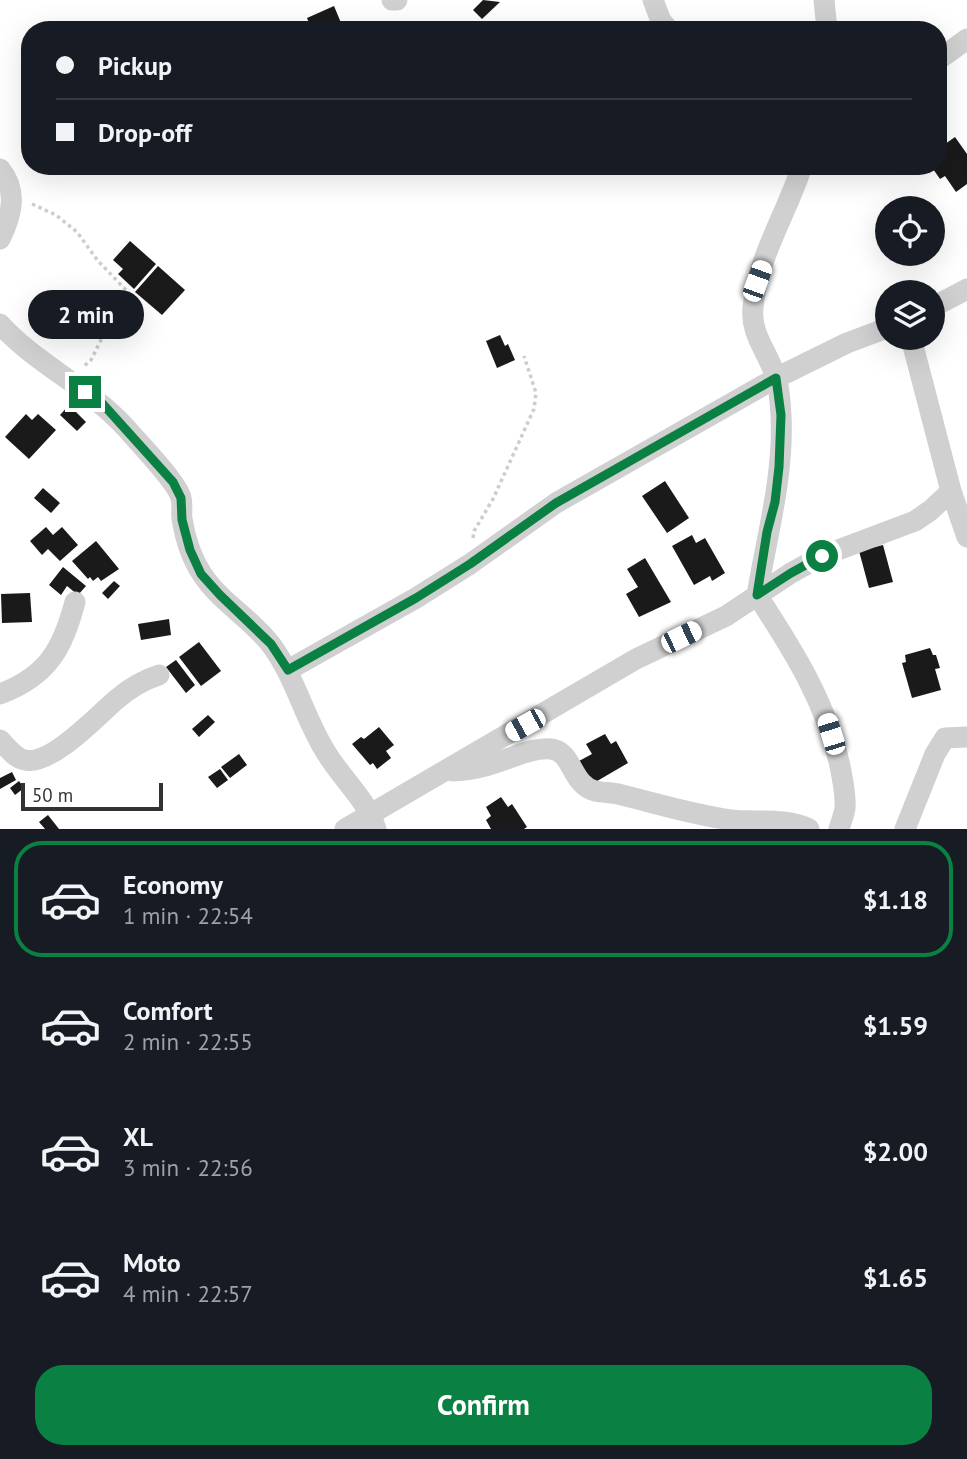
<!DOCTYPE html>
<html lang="en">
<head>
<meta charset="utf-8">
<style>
	body { margin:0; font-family:"PT Sans",sans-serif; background:#20242c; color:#f1f3f6; height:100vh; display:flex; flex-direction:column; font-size:26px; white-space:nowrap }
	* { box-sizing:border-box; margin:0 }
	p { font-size:23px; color:#9ea1a6 }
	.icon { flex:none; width:38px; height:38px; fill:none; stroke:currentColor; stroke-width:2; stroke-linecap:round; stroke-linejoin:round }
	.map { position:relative; height:829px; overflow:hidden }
	.drawer { display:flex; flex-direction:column; background:#171b24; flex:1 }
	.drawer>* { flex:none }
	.top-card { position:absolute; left:21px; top:21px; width:926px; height:154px; border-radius:28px; box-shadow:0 7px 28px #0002; display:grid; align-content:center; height:154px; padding:0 35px; background:#171b24 }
	.tools { position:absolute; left:875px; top:196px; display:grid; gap:14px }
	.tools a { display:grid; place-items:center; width:70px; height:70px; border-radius:50%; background:#171b24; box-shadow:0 7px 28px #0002; font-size:35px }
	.scale { position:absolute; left:21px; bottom:18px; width:142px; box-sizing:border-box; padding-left:7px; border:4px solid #333; border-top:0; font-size:19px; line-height:24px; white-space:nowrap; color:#333; -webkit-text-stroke:5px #fff; paint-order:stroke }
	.end { position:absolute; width:32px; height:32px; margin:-16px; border:9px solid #0b8043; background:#fff; box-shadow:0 0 0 4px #fff }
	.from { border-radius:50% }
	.bubble { position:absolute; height:49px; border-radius:24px; background:#171b24; box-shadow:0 7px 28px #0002; font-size:23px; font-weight:700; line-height:49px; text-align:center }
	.car { position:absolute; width:21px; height:42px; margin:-21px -10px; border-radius:9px; box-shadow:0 0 5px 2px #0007; background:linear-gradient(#fff 24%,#345 0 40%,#fff 0 76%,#345 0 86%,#fff 0) }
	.top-card b { display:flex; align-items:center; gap:24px; height:66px; font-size:26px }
	.top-card b+b { border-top:2px solid #363941 }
	.top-card i { width:18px; height:18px; background:#f1f3f6 }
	ul { padding:12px 0 0; list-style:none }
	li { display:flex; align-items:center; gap:21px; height:116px; margin:0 14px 10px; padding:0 21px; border:4px solid transparent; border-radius:28px }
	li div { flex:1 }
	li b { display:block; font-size:26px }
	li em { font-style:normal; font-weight:700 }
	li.on { border-color:#0b8043 }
	li>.icon { width:63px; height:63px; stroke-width:1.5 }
	.button { display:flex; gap:14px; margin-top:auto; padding:14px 35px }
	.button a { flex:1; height:80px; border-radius:28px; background:#0b8043; color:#fff; font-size:28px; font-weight:700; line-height:80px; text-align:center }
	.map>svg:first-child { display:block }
</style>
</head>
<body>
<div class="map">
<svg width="967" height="829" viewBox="0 0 967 829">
	<rect width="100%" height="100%" fill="#fff"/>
	<g fill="#1a1a1a">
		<path d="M483,0L500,2L482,19L473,10Z"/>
		<path d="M334,6L344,30H312L307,18Z"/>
		<path d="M955,137L967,154V184L956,192L945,176L940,179L931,166H938V149Z"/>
		<path d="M130,241L156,264L134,289L118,274L123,269L113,260Z"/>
		<path d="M158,266L185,290L162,315L135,292Z"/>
		<path d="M500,335L505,346L508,344L515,360L497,368L486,341Z"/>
		<path d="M69,405L86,422L77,431L60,415Z"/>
		<path d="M26,414L32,420L38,414L56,430L29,459L5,437Z"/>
		<path d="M665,481L689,518L667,533L642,496Z"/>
		<path d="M43,488L60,503L51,513L34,498Z"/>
		<path d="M46,527L53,535L62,527L78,545L60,561L48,549L42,555L30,541Z"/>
		<path d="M692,535L696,543L705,538L725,573L712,581L710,576L694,585L672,546Z"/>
		<path d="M96,541L119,569L101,581L98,577L93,581L90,577L88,579L72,561Z"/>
		<path d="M883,545L893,582L869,588L859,551Z"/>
		<path d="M645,558L671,602L639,617L626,594L638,587L627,569Z"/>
		<path d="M63,567L86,586L78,595L67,586L61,595L49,585Z"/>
		<path d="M114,581L120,586L108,599L102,593Z"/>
		<path d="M30,593L32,622L2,623L1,594Z"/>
		<path d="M169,619L171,635L141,640L138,624Z"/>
		<path d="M199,642L221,671L201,686L179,657Z"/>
		<path d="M930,648L933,655H936L940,668L935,669L941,690L912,698L902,663L906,662L905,655Z"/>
		<path d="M176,660L195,685L186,693L166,667Z"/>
		<path d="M208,715L215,722L199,737L192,729Z"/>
		<path d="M379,727L394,745L386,751L391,758L377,769L373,763L370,765L352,744L361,737L364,739Z"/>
		<path d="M605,734L611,744L616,741L628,763L592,784L579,761L592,754L586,744Z"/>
		<path d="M239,754L247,765L230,778L221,767Z"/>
		<path d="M220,769L228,780L217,788L208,777Z"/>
		<path d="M12,772L16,780L0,789V778Z"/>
		<path d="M19,781L24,788L15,795L10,788Z"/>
		<path d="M501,797L508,807L512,804L527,827L524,829H491L486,820L491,816L486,807Z"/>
		<path d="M48,815L59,829H45L39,822Z"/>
	</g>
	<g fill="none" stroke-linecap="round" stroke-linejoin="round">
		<g stroke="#cdcdcd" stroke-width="3.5" stroke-dasharray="3.5 3.5" stroke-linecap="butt">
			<path d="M32,204L56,215L77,232L98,261L127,291L129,303L127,309L101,340L91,360L83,367"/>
			<path d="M473,538L474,531L493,499L534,409L536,393L524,356"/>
		</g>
		<g stroke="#d0d0d0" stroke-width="21">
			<path d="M392,0H397"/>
			<path d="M653,0L661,21L669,30"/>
			<path d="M824,0L827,30"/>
			<path d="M938,60L967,39"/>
			<path d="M802,166C787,213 757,258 753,308C750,335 769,353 776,378C780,389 780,404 781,415C784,476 767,535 757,595C793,650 828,705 841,771C843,783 846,796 845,808C844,815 841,822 839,829"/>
			<path d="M0,169C18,191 12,215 0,239"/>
			<path d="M933,307L967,289"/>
			<path d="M0,324C37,365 89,387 126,428C138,442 178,483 181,498C183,505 181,513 182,519C185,537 192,559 202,574C220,602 252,619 272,646C296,679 305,720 327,754C343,780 367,800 376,829"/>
			<path d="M911,338L951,491L967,537"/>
			<path d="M288,670L416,598L470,564L556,503L776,378L847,343L887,328"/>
			<path d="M0,694C48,676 63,648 75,602"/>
			<path d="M0,740C7,747 14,758 25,760C51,766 98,715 117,699C130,688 143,680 159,675"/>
			<path d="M453,771C468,770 481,768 495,763C512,758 533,747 551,749C573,751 571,785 595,791C604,793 613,792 622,795C658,804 694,815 731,820C757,823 785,817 809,829"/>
			<path d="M345,829L636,659L726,616L791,573L822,556L915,521L931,510L951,491"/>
			<path d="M905,829L935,754L945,738L967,737"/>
		</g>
	</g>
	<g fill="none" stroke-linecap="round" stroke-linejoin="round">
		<path stroke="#0b8043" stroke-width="9" d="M85,392L101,402L173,482L181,498L182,520L190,550L201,574L220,595L271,644L288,670L416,598L470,564L556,503L776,378L781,415L779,467L775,502L767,532L757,595L791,573L822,556"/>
	</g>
</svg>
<div class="tools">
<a><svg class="icon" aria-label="locate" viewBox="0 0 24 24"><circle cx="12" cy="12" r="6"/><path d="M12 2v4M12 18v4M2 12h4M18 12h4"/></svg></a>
<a><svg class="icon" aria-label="layers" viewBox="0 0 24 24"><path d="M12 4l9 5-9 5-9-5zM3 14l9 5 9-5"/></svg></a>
</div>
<div class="scale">50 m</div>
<i class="end from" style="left:822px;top:556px"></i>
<i class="end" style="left:85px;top:392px"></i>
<div class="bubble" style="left:28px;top:290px;width:116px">2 min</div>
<i class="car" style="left:757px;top:281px;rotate:20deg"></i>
<i class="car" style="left:681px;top:637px;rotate:64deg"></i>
<i class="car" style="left:525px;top:725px;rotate:241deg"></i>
<i class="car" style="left:831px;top:734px;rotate:343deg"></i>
<div class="top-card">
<b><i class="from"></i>Pickup</b>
<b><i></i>Drop-off</b>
</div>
</div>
<section class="drawer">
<ul>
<li class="on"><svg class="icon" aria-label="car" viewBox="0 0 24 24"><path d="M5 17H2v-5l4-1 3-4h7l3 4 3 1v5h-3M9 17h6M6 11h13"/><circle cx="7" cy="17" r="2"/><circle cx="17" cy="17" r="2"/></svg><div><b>Economy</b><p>1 min · 22:54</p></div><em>$1.18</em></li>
<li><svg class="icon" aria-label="car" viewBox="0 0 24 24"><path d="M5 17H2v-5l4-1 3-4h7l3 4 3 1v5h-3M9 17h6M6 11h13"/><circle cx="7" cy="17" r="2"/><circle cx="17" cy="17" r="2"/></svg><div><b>Comfort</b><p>2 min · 22:55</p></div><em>$1.59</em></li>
<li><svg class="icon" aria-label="car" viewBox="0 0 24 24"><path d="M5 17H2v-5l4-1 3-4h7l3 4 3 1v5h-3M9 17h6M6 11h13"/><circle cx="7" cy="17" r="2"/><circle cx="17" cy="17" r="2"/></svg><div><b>XL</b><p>3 min · 22:56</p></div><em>$2.00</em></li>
<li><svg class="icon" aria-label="car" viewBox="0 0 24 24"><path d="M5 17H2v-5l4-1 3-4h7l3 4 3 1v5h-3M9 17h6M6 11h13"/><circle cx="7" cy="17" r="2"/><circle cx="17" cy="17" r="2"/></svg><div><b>Moto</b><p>4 min · 22:57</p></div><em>$1.65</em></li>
</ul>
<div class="button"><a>Confirm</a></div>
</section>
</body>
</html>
